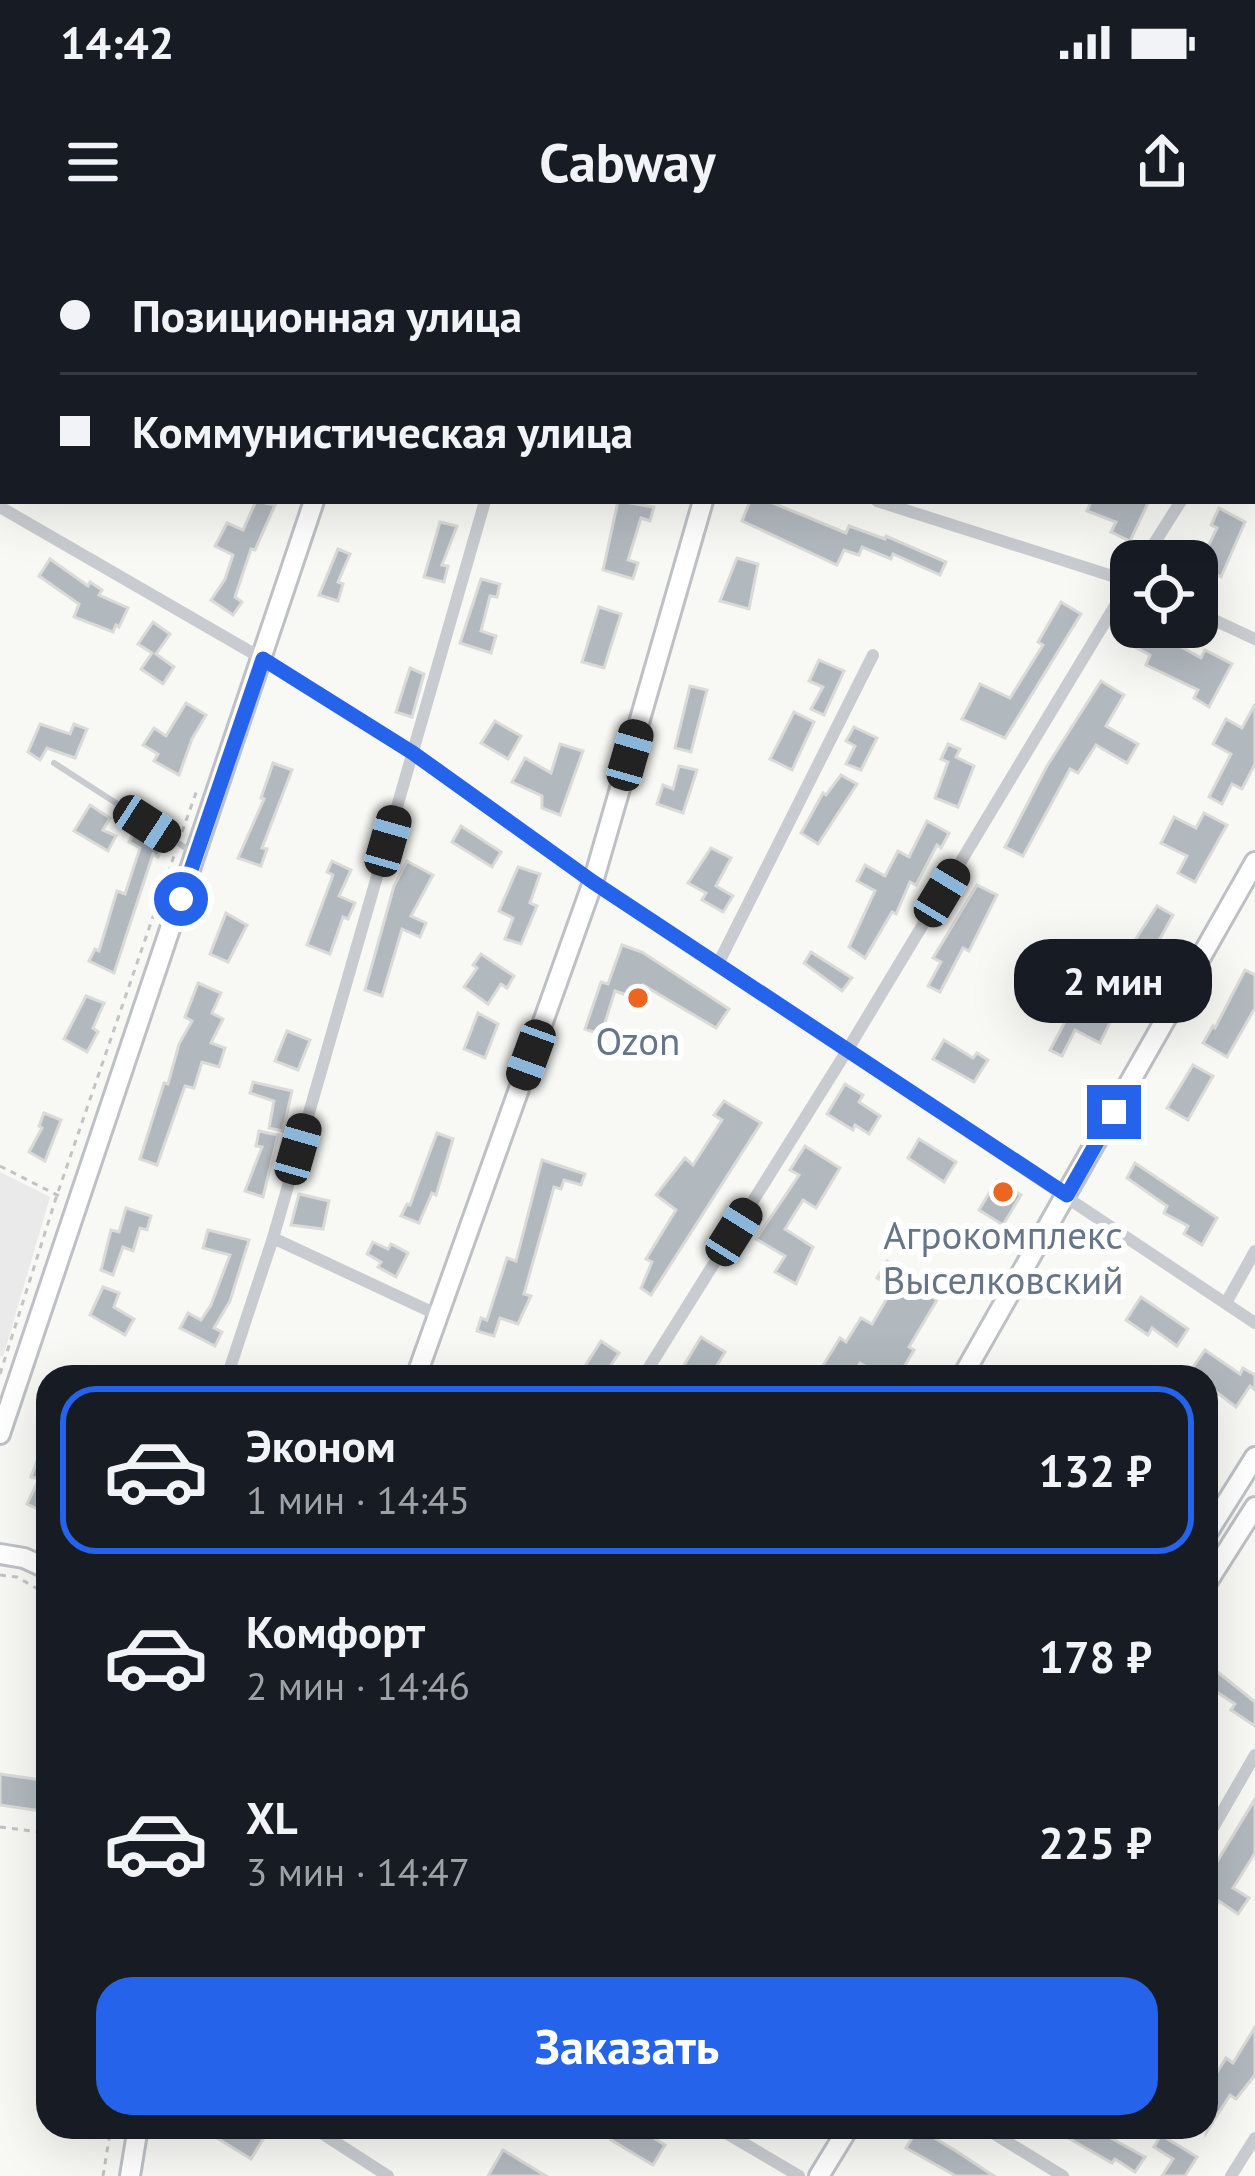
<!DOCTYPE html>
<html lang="ru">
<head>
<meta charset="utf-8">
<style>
	body { margin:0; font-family:"PT Sans",sans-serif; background:#20242c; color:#f1f3f6; height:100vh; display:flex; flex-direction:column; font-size:45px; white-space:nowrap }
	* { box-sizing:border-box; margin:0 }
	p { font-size:39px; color:#9ea1a6 }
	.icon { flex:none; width:66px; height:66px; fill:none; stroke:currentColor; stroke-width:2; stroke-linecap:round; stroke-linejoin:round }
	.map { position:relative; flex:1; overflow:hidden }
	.side { position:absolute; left:36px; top:1125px; width:1182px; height:774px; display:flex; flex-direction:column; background:#171b24; border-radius:36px; box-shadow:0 12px 48px #0002 }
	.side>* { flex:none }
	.hud { position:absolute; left:0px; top:0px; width:1257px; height:264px; box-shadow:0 12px 48px #0002; display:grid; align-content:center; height:264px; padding:0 60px; background:#171b24 }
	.tools { position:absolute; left:1110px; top:300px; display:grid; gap:24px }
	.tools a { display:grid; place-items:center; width:108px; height:108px; border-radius:24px; background:#171b24; box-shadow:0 12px 48px #0002; font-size:60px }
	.end { position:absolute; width:54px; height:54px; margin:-27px; border:15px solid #2563eb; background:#fff; box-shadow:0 0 0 6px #fff }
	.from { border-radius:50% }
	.bubble { position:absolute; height:84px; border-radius:36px; background:#171b24; box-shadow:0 12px 48px #0002; font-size:39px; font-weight:600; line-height:84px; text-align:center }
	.car { position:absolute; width:36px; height:72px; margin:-36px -18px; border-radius:15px; box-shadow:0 0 9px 3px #0007; background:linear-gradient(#222 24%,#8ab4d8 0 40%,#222 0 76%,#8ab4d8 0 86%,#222 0) }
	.hud b { display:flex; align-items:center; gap:42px; height:114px; font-size:45px }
	.hud b+b { border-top:3px solid #363941 }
	.hud i { width:30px; height:30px; background:#f1f3f6 }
	ul { padding:21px 0 0; list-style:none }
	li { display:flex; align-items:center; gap:36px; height:168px; margin:0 24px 18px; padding:0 36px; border:6px solid transparent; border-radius:36px }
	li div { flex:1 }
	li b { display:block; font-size:45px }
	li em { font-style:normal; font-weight:600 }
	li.selected { border-color:#2563eb }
	li>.icon { width:108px; height:108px; stroke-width:1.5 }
	.primary-button { display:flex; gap:24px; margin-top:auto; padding:24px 60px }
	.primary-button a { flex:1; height:138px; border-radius:36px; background:#2563eb; color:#fff; font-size:48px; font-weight:600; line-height:138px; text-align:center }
	.status { display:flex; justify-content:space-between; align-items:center; height:84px; padding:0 60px; background:#171b24; direction:ltr }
	.status svg { height:33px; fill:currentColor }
	header { display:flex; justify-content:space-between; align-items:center; height:156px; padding:0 60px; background:#171b24; font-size:54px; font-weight:600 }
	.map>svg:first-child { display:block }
</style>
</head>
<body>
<div class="status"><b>14:42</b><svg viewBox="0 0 49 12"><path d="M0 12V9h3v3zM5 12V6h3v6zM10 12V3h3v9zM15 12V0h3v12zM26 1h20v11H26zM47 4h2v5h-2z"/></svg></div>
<header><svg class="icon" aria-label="menu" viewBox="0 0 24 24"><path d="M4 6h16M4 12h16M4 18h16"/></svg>Cabway<svg class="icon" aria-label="share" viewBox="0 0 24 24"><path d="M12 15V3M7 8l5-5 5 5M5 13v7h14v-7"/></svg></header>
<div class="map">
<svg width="1255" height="1936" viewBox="0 0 1255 1936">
	<rect width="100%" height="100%" fill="#f8f8f5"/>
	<path fill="#e9eae9" d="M0,932L50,957L3,1117L0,1116Z"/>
	<g fill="#b1b8be" stroke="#dadad8" stroke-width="3">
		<path d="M256,261L275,265L255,310L251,309L235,357L242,362L233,375L211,360L225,339L233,315L215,306L227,283L243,290Z"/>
		<path d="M618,261L654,267L650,281L641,278L628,320L638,323L633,339L603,330Z"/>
		<path d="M750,261H768L846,293L849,286L885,299L886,296L946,322L940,335L893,314L891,319L862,307L859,315L844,310L837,325L742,281Z"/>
		<path d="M1091,261H1149L1130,301L1111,292L1116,282L1087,271Z"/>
		<path d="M1219,268L1245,282L1221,337L1199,325L1217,288L1211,285Z"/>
		<path d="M440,282L457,286L442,325L448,326L444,342L424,337Z"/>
		<path d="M338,309L350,314L338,342L343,344L338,361L319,355Z"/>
		<path d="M737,318L758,324L749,369L720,361Z"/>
		<path d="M50,319L88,346L90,342L102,350L99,355L128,368L119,387L116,385L113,392L74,377L79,364L39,336Z"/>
		<path d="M481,339L500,344L497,357L490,356L481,391L496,396L491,413L460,403Z"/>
		<path d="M1061,362L1081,374L1005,498L962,479L980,444L1010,458L1043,405L1038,402Z"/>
		<path d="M599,367L621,374L604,428L582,422Z"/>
		<path d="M153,382L170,394L156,414L174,427L163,444L141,429L152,413L138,404Z"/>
		<path d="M1141,390L1158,399L1161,391L1180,400L1178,405L1201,418L1205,410L1232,424L1209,467L1194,458L1198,450L1146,425L1150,415L1133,406Z"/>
		<path d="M819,420L844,431L824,475L811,469L823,447L809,441Z"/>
		<path d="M410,428L424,434L412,477L396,472Z"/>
		<path d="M1101,441L1124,455L1106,486L1138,504L1127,523L1096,505L1078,533L1070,529L1023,616L1005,607L1047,526Z"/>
		<path d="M690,446L707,450L691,512L675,508Z"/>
		<path d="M186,463L206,475L192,499L179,535L154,521L158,514L143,505L154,488L166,496Z"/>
		<path d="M1255,464V524L1242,549L1232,544L1222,564L1209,557L1231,514L1213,504L1226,479L1242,488Z"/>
		<path d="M794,472L814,482L792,530L770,519Z"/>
		<path d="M495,481L521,496L508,519L481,503Z"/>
		<path d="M40,484L70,494L74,484L87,489L75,518L47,508L40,520L28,512Z"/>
		<path d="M854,487L877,498L861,530L846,524L855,506L846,501Z"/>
		<path d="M560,504L583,511L560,575L542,568V556L512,542L525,518L551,533Z"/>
		<path d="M948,504L960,509L956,517L974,526L958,567L935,558L948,522L941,519Z"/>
		<path d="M273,523L292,530L262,608L267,609L261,626L238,618L264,559L261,558Z"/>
		<path d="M679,526L697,530L683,573L657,564L663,545L673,549Z"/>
		<path d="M841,535L857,544L818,604L801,593L823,553L826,555Z"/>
		<path d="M90,565L110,578L103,590L116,596L108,611L74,591Z"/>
		<path d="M1204,573L1227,585L1195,642L1178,633L1187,616L1161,603L1174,577L1196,588Z"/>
		<path d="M927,581L949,593L941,608L937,605L916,645L910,642L896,674L892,672L865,718L849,707L875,651L857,641L865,625L885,636L898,611L909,617Z"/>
		<path d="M461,586L501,612L492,627L452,602Z"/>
		<path d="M135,590L164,604L158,617L153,614L114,733L89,721L95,709L99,711L117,651L125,654L140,608L129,602Z"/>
		<path d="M711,608L731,618L716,646L733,656L723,672L702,660L706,653L688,643Z"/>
		<path d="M332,621L351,630L339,656L355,663L348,679L343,677L330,714L307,705L333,635L327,632Z"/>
		<path d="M407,621L433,635L411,676L426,683L420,697L402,689L382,756L365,750L394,646Z"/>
		<path d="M518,627L540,634L530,663L537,666L521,704L505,699L513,678L499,671Z"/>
		<path d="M977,645L997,655L969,711L963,708L940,752L928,746L941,722L933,718Z"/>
		<path d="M1157,666L1173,675L1151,715L1132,705Z"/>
		<path d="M226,673L247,685L228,722L210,714Z"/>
		<path d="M622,705L642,712L729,769L716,788L643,745L638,759L615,751L601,795L585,789L601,742L608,744Z"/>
		<path d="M811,712L852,738L842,751L804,723Z"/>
		<path d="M481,714L514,736L507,748L501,744L488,764L464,747L477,728L473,725Z"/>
		<path d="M1113,726L1133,736L1100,803L1075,790L1062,816L1050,810L1067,778L1058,773L1063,763L1069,766L1084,737L1102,747Z"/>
		<path d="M1245,730L1255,735V768L1227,817L1203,803L1213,786L1215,788Z"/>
		<path d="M198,743L221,753L212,773L223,779L211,803L225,808L219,827L202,822L194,848L185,846L157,925L140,919L164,843L168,844L179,804L192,781L185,777Z"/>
		<path d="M86,756L104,763L93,788L98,792L87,812L64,799Z"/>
		<path d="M478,773L498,784L485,818L464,809Z"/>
		<path d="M287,791L310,800L298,830L275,821Z"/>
		<path d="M944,800L973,818L977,813L988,820L974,842L933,819Z"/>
		<path d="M1193,825L1213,836L1188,880L1167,868Z"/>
		<path d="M253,842L292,851L283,891L269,888L274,861L250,853Z"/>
		<path d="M845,844L863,855L859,862L880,876L869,894L855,885L853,890L827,874Z"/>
		<path d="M724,861L761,883L651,1055L641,1048L652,1022L646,1019L676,970L656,955L685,918L693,925L722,880L714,875Z"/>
		<path d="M44,873L61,880L45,921L29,912L42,888L39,886Z"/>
		<path d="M259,891L278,895L263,957L245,951L262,907L256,906Z"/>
		<path d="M437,893L453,899L436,955L432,953L419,983L401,976L407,964L410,965Z"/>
		<path d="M919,899L956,922L944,942L908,918Z"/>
		<path d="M805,906L840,928L816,968L803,960L785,989L813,1007L796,1044L775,1032L785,1016L756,999L799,935L790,930Z"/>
		<path d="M542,920L585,934L581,945L564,940L561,949L554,947L524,1054L531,1056L518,1084L500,1078L494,1096L477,1091L481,1078L487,1080L507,1018L516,1021Z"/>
		<path d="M1135,923L1217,978L1202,1005L1184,994L1188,986L1164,973L1167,966L1127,938Z"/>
		<path d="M997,940L1021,955L1003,985L979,970Z"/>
		<path d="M299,954L329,961L323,989L291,985Z"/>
		<path d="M126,968L151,976L147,990L140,988L133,1011L123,1007L113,1035L101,1030L111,990L119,992Z"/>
		<path d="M208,990L249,1000L230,1061L214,1088L222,1092L215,1106L180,1088L188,1073L201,1080L211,1065L230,1015L203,1008Z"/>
		<path d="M373,1002L388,1009L391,1004L408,1013L396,1037L378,1027L381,1022L367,1014Z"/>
		<path d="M887,1021L901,1030L898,1036L937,1060L909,1107L914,1110L898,1137H883L860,1123L852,1137H838L822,1127L840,1098L846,1102L861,1078L872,1084L893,1048L877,1038Z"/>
		<path d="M103,1047L119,1053L114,1067L134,1079L125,1095L90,1075Z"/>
		<path d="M1141,1057L1188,1089L1177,1106L1152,1088L1148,1095L1126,1080Z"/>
		<path d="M701,1097L725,1112L710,1137H677Z"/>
		<path d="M601,1101L619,1113L603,1137H578Z"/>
		<path d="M1205,1110L1240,1134L1243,1128L1255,1135V1150L1250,1146L1236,1167L1206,1144V1137H1186Z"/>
		<path d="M47,1194L48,1264L44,1272L27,1264L39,1239L31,1237Z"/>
		<path d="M1214,1429L1255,1462V1486L1231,1470L1235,1464L1206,1445Z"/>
		<path d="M0,1534L48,1541V1572L0,1565Z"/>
		<path d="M1255,1559V1613L1233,1648L1249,1658L1238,1674L1219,1661L1206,1682V1640Z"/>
		<path d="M1255,1787V1835L1236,1859L1230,1855L1206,1893V1850L1226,1818L1233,1823Z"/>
		<path d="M199,1887H251L265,1896L251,1919Z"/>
		<path d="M619,1887H636L665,1905L653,1925L611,1900Z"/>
		<path d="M1077,1887H1091L1145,1917L1135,1932L1115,1919L1112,1923L1070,1899Z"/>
		<path d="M918,1888L956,1911L994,1936H956L906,1908Z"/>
		<path d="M1161,1895L1197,1917L1185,1936H1162L1173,1919L1154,1907Z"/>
		<path d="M503,1910L546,1936H488Z"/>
	</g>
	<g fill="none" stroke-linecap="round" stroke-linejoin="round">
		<defs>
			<g id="secondary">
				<path d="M1032,0L1041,3"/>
				<path d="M397,3L398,0"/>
				<path d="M785,3V0"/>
				<path d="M1254,79L1255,80"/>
				<path d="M416,1137L593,642L703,261"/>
				<path d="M962,1137L1255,622"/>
				<path d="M0,1194L314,261"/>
				<path d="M1206,1295L1255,1217"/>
				<path d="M0,1314L24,1318L48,1329"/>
				<path d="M1206,1344L1255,1267"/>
				<path d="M130,1936L138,1887"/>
				<path d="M819,1936L849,1887"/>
			</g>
		</defs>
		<use href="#secondary" stroke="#bdc0c5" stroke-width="24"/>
		<g stroke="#c2c3c6" stroke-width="3" stroke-dasharray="6 6" stroke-linecap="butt">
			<path d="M377,3L378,0"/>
			<path d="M182,592L197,550"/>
			<path d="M0,926L63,958"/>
			<path d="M0,1134L57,955L175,613"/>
			<path d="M0,1335L17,1337L48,1355"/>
			<path d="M0,1587L48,1593"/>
			<path d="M103,1936L111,1887"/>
		</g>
		<path stroke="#c8cbcf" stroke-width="6" d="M54,523L192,612"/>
		<g stroke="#c8cbcf" stroke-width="12">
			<path d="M54,0L63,3"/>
			<path d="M192,3L193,0"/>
			<path d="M577,3L578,0"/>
			<path d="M0,20L3,0"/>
			<path d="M877,261L1131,342"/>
			<path d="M0,267L263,419L413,513L593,642L1255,1083"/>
			<path d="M1143,321L1181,261"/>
			<path d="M1197,372L1255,399"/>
			<path d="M718,724L873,415"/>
			<path d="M273,998L438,1075"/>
			<path d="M1226,1063L1255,1011"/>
			<path d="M227,1137L273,998L485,261"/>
			<path d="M643,1137L848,809L1131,339"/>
			<path d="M1206,1600L1255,1515"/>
			<path d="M312,1887L388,1936"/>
			<path d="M716,1887L799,1936"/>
			<path d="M983,1887L1063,1936"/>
			<path d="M1231,1936L1255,1898"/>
		</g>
		<use href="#secondary" stroke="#fff" stroke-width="18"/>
	</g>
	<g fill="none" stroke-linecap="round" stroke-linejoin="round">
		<path stroke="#2563eb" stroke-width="15" d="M181,659L263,419L413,513L593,642L1067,955L1114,872"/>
	</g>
	<g fill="#ec6621" stroke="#fff" stroke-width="4.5">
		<circle cx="638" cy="758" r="12"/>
		<circle cx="1003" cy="952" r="12"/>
	</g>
	<g text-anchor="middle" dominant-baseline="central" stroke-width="12" stroke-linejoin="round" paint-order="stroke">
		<g font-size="39" fill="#667588" stroke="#fff">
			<text x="638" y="800">Ozon</text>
			<text x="1003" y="994">Агрокомплекс<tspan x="1003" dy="45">Выселковский</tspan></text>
		</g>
	</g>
</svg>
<div class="tools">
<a><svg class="icon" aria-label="locate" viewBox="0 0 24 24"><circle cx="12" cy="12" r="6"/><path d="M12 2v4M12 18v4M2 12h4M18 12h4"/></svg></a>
</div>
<i class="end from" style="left:181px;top:659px"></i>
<i class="end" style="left:1114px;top:872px"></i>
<div class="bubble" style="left:1014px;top:699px;width:198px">2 мин</div>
<i class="car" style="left:630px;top:515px;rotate:16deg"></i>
<i class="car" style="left:147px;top:584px;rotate:123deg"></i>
<i class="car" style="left:388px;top:601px;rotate:16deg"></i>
<i class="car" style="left:942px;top:653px;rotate:31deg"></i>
<i class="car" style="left:531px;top:815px;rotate:200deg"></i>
<i class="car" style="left:298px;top:909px;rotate:16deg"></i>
<i class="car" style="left:734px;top:992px;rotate:32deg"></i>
<div class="hud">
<b><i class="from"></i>Позиционная улица</b>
<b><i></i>Коммунистическая улица</b>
</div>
<section class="side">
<ul>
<li class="selected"><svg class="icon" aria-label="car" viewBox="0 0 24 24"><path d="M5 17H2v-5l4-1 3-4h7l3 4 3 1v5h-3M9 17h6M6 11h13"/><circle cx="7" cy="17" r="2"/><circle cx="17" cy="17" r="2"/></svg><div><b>Эконом</b><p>1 мин · 14:45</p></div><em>132 ₽</em></li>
<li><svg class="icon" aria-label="car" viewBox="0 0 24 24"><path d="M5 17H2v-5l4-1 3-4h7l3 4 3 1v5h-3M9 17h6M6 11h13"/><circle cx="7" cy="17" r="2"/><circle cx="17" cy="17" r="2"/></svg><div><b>Комфорт</b><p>2 мин · 14:46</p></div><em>178 ₽</em></li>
<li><svg class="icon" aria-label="car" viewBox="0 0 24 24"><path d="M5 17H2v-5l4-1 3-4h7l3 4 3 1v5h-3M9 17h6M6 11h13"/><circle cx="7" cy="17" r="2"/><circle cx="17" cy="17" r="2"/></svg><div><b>XL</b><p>3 мин · 14:47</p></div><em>225 ₽</em></li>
</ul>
<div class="primary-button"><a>Заказать</a></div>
</section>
</div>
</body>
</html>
